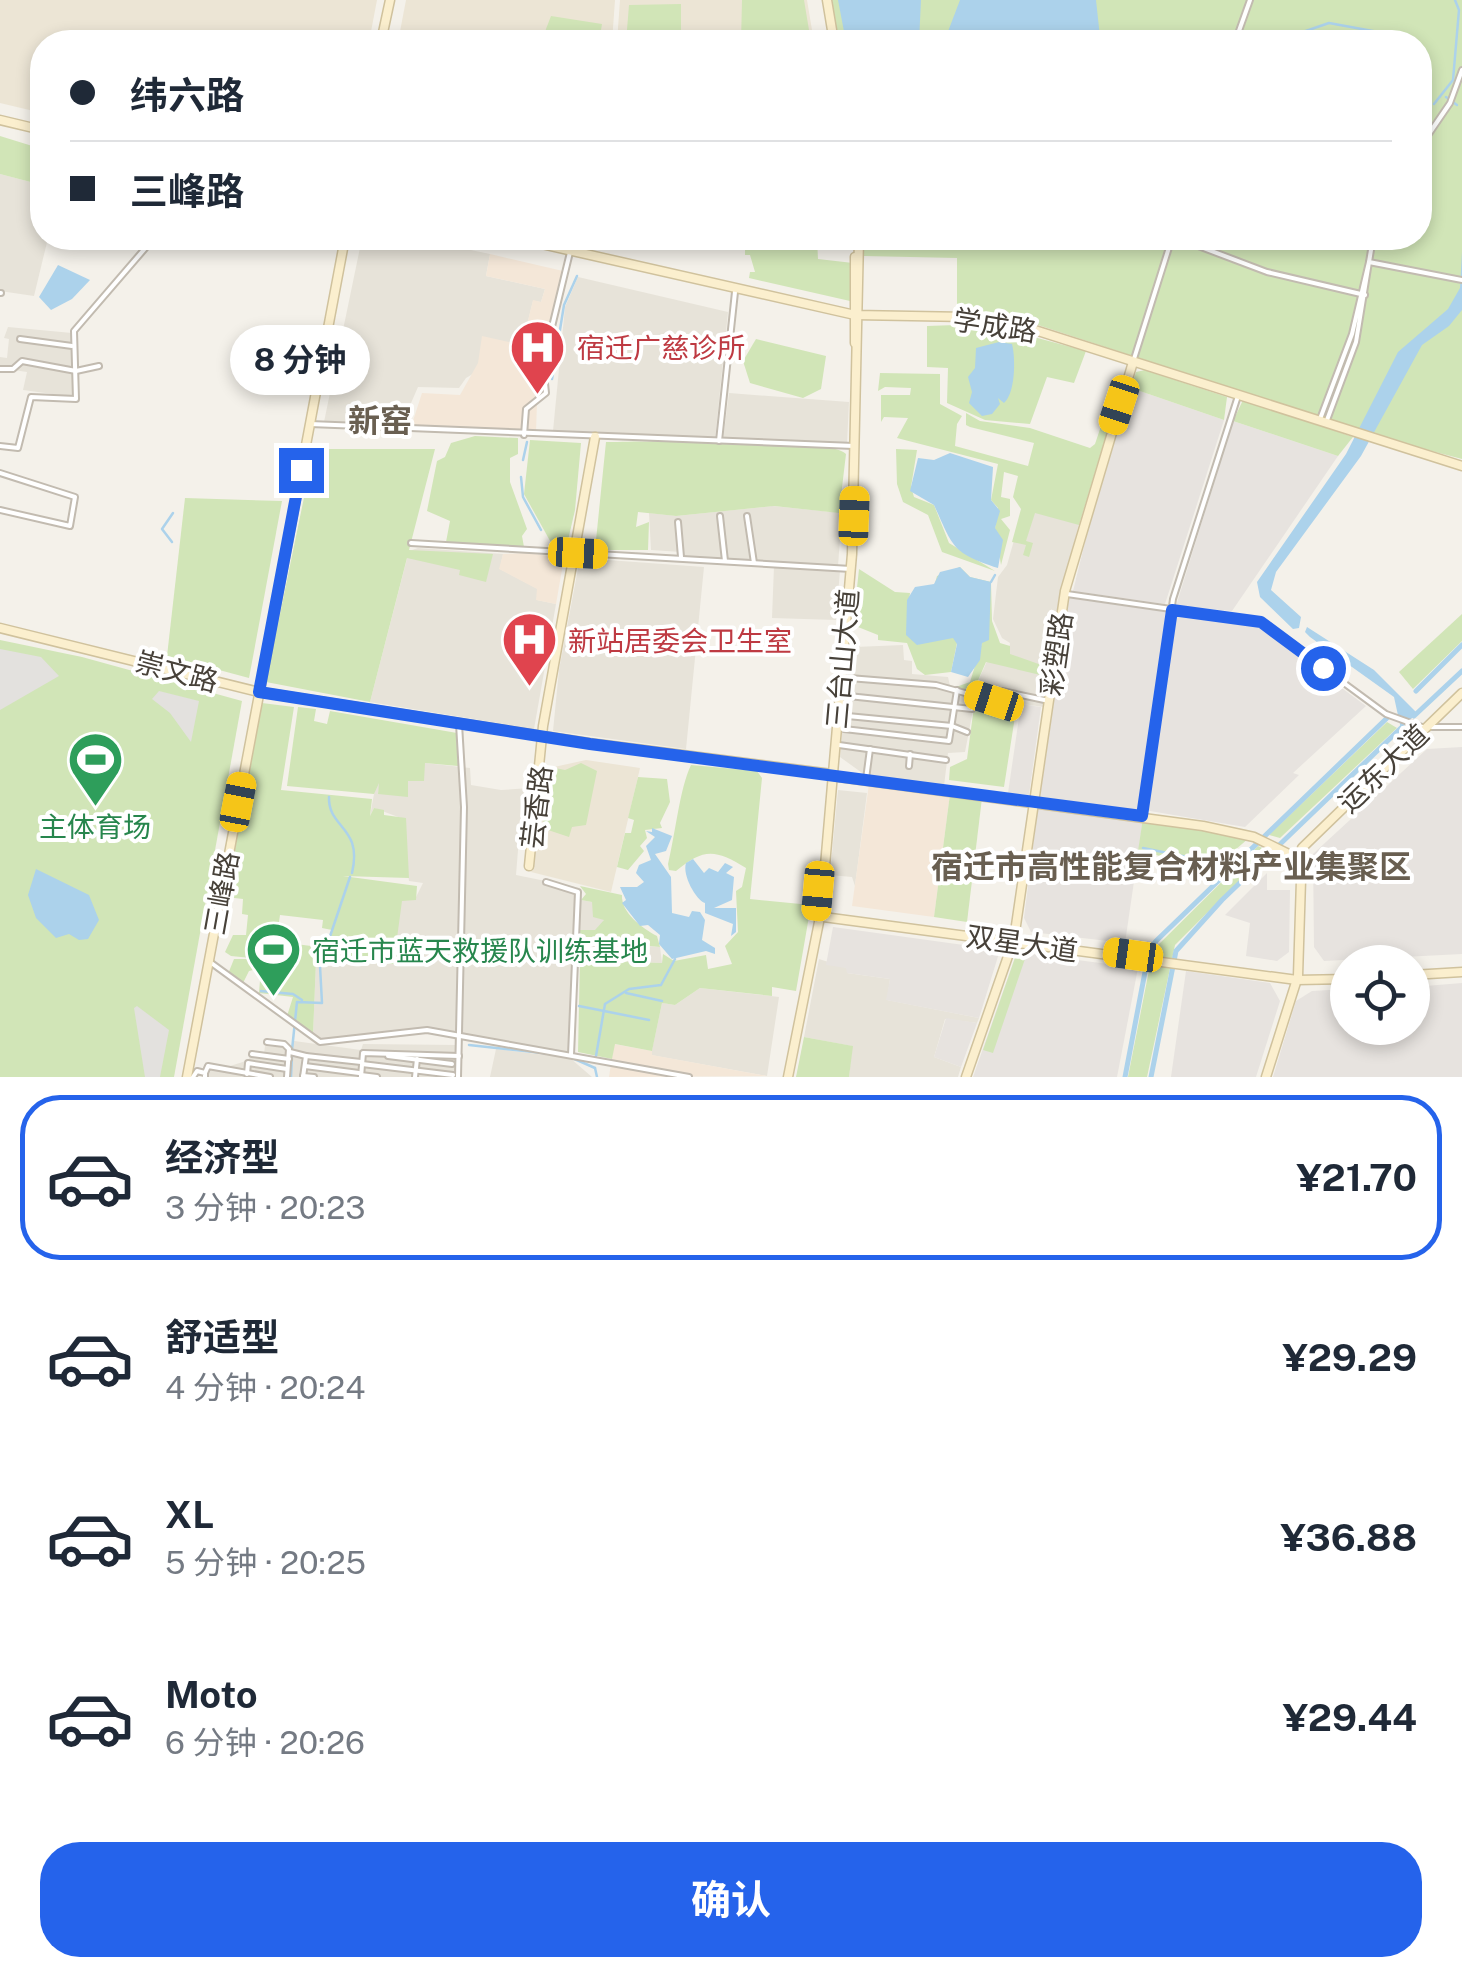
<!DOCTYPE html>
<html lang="zh">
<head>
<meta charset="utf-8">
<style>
	body { margin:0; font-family:"Public Sans","Noto Sans SC",sans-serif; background:#f6f6f7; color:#1f2937; height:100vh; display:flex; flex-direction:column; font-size:38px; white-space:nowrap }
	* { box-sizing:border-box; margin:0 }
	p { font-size:32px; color:#747a83 }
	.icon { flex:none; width:55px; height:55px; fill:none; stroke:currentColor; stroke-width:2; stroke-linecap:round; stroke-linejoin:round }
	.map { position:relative; height:1077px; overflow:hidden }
	.details { display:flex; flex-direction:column; background:#fff; flex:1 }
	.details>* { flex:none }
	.banner { position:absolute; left:30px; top:30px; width:1402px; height:220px; border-radius:40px; box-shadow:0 5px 15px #0003; display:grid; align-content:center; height:220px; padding:0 40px; background:#fff }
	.controls { position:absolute; left:1330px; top:945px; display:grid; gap:20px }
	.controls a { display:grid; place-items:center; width:100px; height:100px; border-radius:50%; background:#fff; box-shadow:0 5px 15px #0003; font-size:50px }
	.end { position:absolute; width:45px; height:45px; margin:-22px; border:12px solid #2563eb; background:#fff; box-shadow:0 0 0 5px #fff }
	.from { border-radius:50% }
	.bubble { position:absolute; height:70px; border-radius:35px; background:#fff; box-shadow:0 5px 15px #0003; font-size:32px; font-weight:700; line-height:70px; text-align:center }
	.car { position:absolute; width:30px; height:60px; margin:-30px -15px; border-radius:12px; box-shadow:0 0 8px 2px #0007; background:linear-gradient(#f5c518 24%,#345 0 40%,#f5c518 0 76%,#345 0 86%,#f5c518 0) }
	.banner b { display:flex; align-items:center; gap:35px; height:95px; font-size:38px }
	.banner b+b { border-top:2px solid #e0e1e3 }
	.banner i { width:25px; height:25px; background:#1f2937 }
	ul { padding:18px 0 0; list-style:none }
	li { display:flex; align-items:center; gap:30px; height:165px; margin:0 20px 15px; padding:0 20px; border:5px solid transparent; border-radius:40px }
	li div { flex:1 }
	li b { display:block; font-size:38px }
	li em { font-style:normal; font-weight:700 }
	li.selected { border-color:#2563eb }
	li>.icon { width:90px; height:90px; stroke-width:1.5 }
	.button { display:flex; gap:20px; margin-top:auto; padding:20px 40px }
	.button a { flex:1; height:115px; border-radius:40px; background:#2563eb; color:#fff; font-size:40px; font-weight:700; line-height:115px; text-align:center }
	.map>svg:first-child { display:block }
</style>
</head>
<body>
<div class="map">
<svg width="1462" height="1077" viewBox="0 0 1462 1077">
	<rect width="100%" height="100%" fill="#f4f1ea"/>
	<g fill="#e7e3d9">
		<path d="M0,174L42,185V238H48L34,296L0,291Z"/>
		<path d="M362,238H413L490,254L486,276L545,289L541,302L533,301L522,345L466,378L459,388L418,387L401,426L324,422Z"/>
		<path d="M578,277L728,312L715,440L553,431L565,307Z"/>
		<path d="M8,327L72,333L75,397L23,390L27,372L0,368V357L7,358L9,339L4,338Z"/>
		<path d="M729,393L849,402L847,444L723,440Z"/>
		<path d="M1030,484L1085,500L1063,586L1044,707L1022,704L1020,710L975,700L965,752L948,753L944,786L865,775L840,757L847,676L853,675L855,647L903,645L904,660L912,661V674L948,677L950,686L973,692L988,659L1008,658L1010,643L1002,638L993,619L998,577L1007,565Z"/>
		<path d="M773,506L842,513L838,566L683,558L681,552L651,550L649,513L676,516Z"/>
		<path d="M418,548L503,554L500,569L538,589L537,600L556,604L534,729L370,702L409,551Z"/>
		<path d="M580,558L704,567L686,749L553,731L559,670Z"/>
		<path d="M774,566L840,570L836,620L772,618Z"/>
		<path d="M425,763L470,768L471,785L501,790L530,788L520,825L516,875L580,888L581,900L592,902L604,919L600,942L660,947L662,963L575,960L570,1054L425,1029L327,1040L313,1035L316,961L418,964L397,939V916L402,900L415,899L423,883L409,881L401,818L374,808L370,816L376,783H380L378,793L408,781Z"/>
		<path d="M838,790L867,793L855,886L852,877L830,875Z"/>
		<path d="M819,959L847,968V973L890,979L887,1000L979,1018L977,1023L945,1019L934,1057L961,1067L958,1077H849L852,1046L804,1037Z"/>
		<path d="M700,988L779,997L767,1076L651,1055L662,1003L675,1005Z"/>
		<path d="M294,1041L361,1050L363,1044L458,1045L457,1077H207L208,1065L224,1068L249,1060L250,1053L264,1054L265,1046L275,1047L276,1042L291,1046Z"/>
		<path d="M496,1049L570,1058L592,1077H490Z"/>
	</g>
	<g fill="#f4e7d8">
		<path d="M490,254L563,271L541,364L544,392L537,402L536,432L411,427L422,393L460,395L478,363L482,336L522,345L533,300L541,302L545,289L486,276Z"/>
		<path d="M527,553L564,558L556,604L536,600L537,589L499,569L503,554Z"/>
		<path d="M869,784L950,794L934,917L852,906Z"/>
		<path d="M614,1044L652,1051V1055L767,1076L609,1077Z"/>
	</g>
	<g fill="#e7e3df">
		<path d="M1131,388L1224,420L1165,604L1073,591L1098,490Z"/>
		<path d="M1233,421L1338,456L1232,611L1176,606Z"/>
		<path d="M1069,598L1167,612L1138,810L1040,797Z"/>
		<path d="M1175,613L1254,623L1366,706L1293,773L1299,775L1245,827L1144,810Z"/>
		<path d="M1021,704L1041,707L1029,795L1008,793Z"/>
		<path d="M1462,747V954L1324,961L1314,947L1313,854L1427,749Z"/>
		<path d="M1038,807L1143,820L1125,943L1031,932L1024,918Z"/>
		<path d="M1267,873V890H1290L1289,952L1277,961L1246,956L1250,923L1225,915Z"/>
		<path d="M833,927L1000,950L979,1018L886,1000L890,979L847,973L846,968L826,965Z"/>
		<path d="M1017,952L1138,968L1117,1077H973Z"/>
		<path d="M1186,971L1270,983L1280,1001L1256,1077H1171Z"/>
		<path d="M1462,983V1077H1273L1296,1001L1312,991L1347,989L1348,1028H1412L1413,987Z"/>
		<path d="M946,1018L977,1023L961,1067L934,1057Z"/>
	</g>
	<g fill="#ece5d5">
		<path d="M0,0H377L369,42H42V113L0,103Z"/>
		<path d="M406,0H615L612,42H398Z"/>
		<path d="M620,0H807L814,42H617Z"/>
		<path d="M586,760L640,768L611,892L531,872L554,767Z"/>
	</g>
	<g fill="#d1e5b7" fill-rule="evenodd">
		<path d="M742,0H804L811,42H741Z"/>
		<path d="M832,0H1462V459L1390,440L1032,323L957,312V258L863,256L862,238H1420V42H838Z"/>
		<path d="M681,4V42H626L629,5Z"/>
		<path d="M551,16L602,24L599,42H541Z"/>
		<path d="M0,136L42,149V185L0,174Z"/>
		<path d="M745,238H817L818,259L853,263L850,301L749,278L750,272H755L750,255H745Z"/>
		<path d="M985,324L1086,351L1074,383L1047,377L1030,424L985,420L947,403L948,368L927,367V326Z"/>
		<path d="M756,339L826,356L821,389L803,398L750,383L743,361Z"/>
		<path d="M1145,370L1227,397L1224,420L1131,388L1136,372Z"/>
		<path d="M880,373L940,374V404L962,416L957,424L955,446L1028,466L1034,443L970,427L966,425V413L980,421L1030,428L1090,448L1095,444L1109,402L1116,403L1079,525L1035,513L1026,541L1033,543L1029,557L1023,555L1026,545L1012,542L1021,509L1013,497L1018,476L1004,472L1001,497L1010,499V516L1001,519L1010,530L1001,565L995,528L998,508L991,500L998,464L897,438L908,418L884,417L881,422V395H910L911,388L885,387L878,391Z"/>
		<path d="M1243,400L1353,437L1338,456L1233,421Z"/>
		<path d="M475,436L518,438V454L510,458V482L527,529L522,536L524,547L446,542L450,521L427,511L437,461L445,457L451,443Z"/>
		<path d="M530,440L581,443L575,510L566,549L554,548L524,494Z"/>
		<path d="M606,442C643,442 827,435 846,454L839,513L774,506L676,516L638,512L636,527L649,522L648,550H595Z"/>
		<path d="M314,449H435L409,550L493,554L486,582L459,575L460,570L407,558L370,702L266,682Z"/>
		<path d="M896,449L917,450L911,487L914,497L934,505L949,543L995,571L942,552L928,515L903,502L897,484Z"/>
		<path d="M185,498L282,501L249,678L167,656Z"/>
		<path d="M960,567L970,577L991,582L992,621L1000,643L1010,646V654L1050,668L1049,677L986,662L973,692L953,688L970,682L982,643H957L951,672L925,675L917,669L907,643L878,640V635L853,625L859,569L895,592L910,593L907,617L918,645L937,576Z"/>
		<path d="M1462,614V641L1413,689L1399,672Z"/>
		<path d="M0,640L82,657L242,701L174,1077H0Z"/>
		<path d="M975,699L1016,710L1004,787L949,780L950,767L967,759Z"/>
		<path d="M262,703L294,707L281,790L372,799L370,816L374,808L384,810V815L406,818L409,878L343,876L417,886L416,900L402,901L397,938L418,940V965L316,961L313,1035L287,1016L293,997L259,993L261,968L249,971L243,983L228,974L234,959H261L231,956L225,952L233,935H246L248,915L242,914L243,899L226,897ZM280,915L323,920L322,928L332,930L327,948L272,941L273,922H279Z"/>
		<path d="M298,707L316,709L314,721L327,724L330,711L457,733L458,766L425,763L424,781H408V797L378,794L379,783L374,794L287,786Z"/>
		<path d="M1387,722L1397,728L1280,838L1269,835Z"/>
		<path d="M581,763L597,771L586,825L572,827L569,837L542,828L555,768L565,770Z"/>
		<path d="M691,765L757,771L762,778L750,899L811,905L796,991L772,987V996L700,988L675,1005L662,1003L652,1051L615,1044L612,1059L578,1052L580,960L662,963L663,954L674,961L706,955L708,969L732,964L725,946L738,932L736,891L742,887L746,868C714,848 703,849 676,871L669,870L668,864C675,836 680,787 691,765Z"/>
		<path d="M638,777L667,779L670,802L660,823L662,828L645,830L647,838L640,846L644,851L628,870L617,867L625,833H631L634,820L628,818Z"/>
		<path d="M950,794L982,798L967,922L934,917Z"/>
		<path d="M1143,818L1249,838L1214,868L1138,851Z"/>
		<path d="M1258,846L1269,851L1175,945L1147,1077H1128L1153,950Z"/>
		<path d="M580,886L622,895C621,913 642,928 657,936L660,947L579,939V930H595L604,920L593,917L592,902L581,900L586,894Z"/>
		<path d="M1017,952L1027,953L993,1053L983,1050Z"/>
		<path d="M804,1037L853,1046L849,1077H796Z"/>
	</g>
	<g fill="#e3e1de">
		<path d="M0,649L41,657L59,676L0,710Z"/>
		<path d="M159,691L199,701L191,742L170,713L152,699Z"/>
		<path d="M137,1006L169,1030L160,1077H145L134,1008Z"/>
	</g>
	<g fill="#acd2eb">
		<path d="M838,0H921L919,42H846Z"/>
		<path d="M960,0H1096L1100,37L1095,42H944Z"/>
		<path d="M1462,252V310L1449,326L1422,345L1361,456L1276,572L1271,590L1301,617L1299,628L1293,629L1260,597L1257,582L1346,454L1398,352L1448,309L1460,288Z"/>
		<path d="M58,265L90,280L72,299L51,310L39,297Z"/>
		<path d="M999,342L1012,344C1016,360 1015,394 1004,403L998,398L1000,404L992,414L982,416L969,403L972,392L968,377L975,368L976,348Z"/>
		<path d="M950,453L993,467L991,500L1000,511L995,528L1003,540L998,568C951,553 953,546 934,505L910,491L918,458L934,460Z"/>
		<path d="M960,567L970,577L991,582L989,640L982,643L980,660L968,677L951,672L957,644L953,638L917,645L906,635L907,600L915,587L934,584L940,572Z"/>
		<path d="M1307,627L1374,670L1417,713L1401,729L1394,697L1310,637L1305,632Z"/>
		<path d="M652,828L672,836L666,851L655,854L671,877L672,913L689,917L692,911L700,912L705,920L702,940L715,948V954L706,951L672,959L659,944L660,935L648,925L640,926L622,903L626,900L620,887H637L644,882L636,873L639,865L651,860L646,846L655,837L646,831L652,832Z"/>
		<path d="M693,859L704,873L709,868L718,872L725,863L733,867L726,873L734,877L732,900L714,908H736V932L731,936L733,924L705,913V903C696,900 682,875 686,863Z"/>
		<path d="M36,869L89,895L99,920L88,939L79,940L69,934L56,938L36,918L28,895Z"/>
	</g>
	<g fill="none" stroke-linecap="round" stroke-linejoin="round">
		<g stroke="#acd2eb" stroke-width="2.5">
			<path d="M1297,34L1329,23L1389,34"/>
			<path d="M1446,97L1457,105"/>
			<path d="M1434,104L1453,80L1459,10L1455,0"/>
			<path d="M1420,136L1424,124"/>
			<path d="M552,379L564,305L577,276"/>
			<path d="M523,460L527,442"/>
			<path d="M521,477L523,497L541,530"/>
			<path d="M172,542L162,529L173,513"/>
			<path d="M991,582L995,575"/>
			<path d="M329,797C328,829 363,826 352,873"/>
			<path d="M1143,848L1197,859L1227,871"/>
			<path d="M261,991L293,994L302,1000"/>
			<path d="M626,993L662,1001"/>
			<path d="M579,1006L649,1020"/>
			<path d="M469,1045L552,1054"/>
			<path d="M292,1050L297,1002L322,1003L320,966L350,877"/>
			<path d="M596,1056L605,1004L629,989L661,985L675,959"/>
			<path d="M570,1057L595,1068"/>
			<path d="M595,1068L597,1077"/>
			<path d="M291,1077L292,1056"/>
		</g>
		<g stroke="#acd2eb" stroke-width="5">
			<path d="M1416,691L1462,645"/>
			<path d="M1414,716L1462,671"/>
			<path d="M1125,1077L1149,951L1156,941L1387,718"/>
			<path d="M1151,1077L1176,951L1222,900L1402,727"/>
		</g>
		<defs>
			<g id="street">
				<path d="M1235,42L1250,0"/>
				<path d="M1420,147L1450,103L1462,70"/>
				<path d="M1177,238L1267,272L1365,295"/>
				<path d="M1373,238L1369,262L1462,280"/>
				<path d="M0,293H1"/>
				<path d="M20,339L72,346"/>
				<path d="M1133,362L1172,238"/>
				<path d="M0,369H13L22,361L76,371L99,366"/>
				<path d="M1320,419L1352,334L1369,262L1356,342L1327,420"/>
				<path d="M310,424L854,446"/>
				<path d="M524,435L526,409L546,393L543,364L572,244"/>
				<path d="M719,441L735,292"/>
				<path d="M0,446L18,448L31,397L76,399L74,331L154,238"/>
				<path d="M0,473L75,497L70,526L0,510"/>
				<path d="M720,516L725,561"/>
				<path d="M747,516L754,563"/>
				<path d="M678,522L681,557"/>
				<path d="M411,543L851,569"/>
				<path d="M1067,594L1261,622L1386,714L1422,727"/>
				<path d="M839,695L972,709"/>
				<path d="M848,695L849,678L936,685L994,701L1002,691L1049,701"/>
				<path d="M837,715L952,726L967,732"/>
				<path d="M845,715L844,729L949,741L957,690"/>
				<path d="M1432,727H1462"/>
				<path d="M839,745L946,760"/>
				<path d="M909,766L910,754"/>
				<path d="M866,779L870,749"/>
				<path d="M1142,816L1173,599L1238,396"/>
				<path d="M546,882L578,892L571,1055"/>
				<path d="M210,962L320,1042L427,1030L689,1077"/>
				<path d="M267,1042L284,1044L289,1049L287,1077"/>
				<path d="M290,1052L306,1056L303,1077"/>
				<path d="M252,1054L289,1059"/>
				<path d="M306,1056L361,1062"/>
				<path d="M388,1056L452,1064"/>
				<path d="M362,1064L453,1075"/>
				<path d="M305,1066L359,1073"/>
				<path d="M205,1073L208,1066L270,1077"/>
				<path d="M247,1074L248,1063L287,1069"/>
				<path d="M361,1075L377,1077"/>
				<path d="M303,1076L314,1077"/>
				<path d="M193,1077L197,1071L205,1073V1077"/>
				<path d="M361,1077L363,1053L459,1056"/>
				<path d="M415,1077L417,1059"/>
				<path d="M458,1077L464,807L459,724"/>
			</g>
			<g id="secondary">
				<path d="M827,0L834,42"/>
				<path d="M381,42L390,0"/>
				<path d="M0,120L42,130"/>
				<path d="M515,238L855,315L968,317L1016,324L1462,466"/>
				<path d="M855,343V257"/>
				<path d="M0,628L259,692L589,743L832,774"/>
				<path d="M831,776L1203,826L1254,837L1299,859"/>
				<path d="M529,866L543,726L595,437"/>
				<path d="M816,916L1297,980L1348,979"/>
				<path d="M1412,975L1462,972"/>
				<path d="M187,1077L345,238"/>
				<path d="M788,1077L821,912L852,554L859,238"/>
				<path d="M966,1077L1014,939L1065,591L1133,362"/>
				<path d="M1266,1077L1298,976L1302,848L1462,693"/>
			</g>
		</defs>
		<use href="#street" stroke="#c2bbb0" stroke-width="8"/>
		<use href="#secondary" stroke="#d0c29d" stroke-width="11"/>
		<use href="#street" stroke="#fff" stroke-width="4"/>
		<use href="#secondary" stroke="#fbefce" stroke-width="8"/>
	</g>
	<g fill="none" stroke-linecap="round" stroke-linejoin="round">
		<path stroke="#2563eb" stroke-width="12" d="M301,470L259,692L590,744L1142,816L1172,610L1261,622L1323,668"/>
	</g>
	<defs>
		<symbol id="hospital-pin" viewBox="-11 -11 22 30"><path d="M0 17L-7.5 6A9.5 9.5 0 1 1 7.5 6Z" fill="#e0444e" stroke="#fff"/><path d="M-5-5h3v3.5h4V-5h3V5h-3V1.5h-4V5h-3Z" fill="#fff"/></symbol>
		<symbol id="stadium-pin" viewBox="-11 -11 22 30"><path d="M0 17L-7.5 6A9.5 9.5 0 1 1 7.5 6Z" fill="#2e9e5b" stroke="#fff"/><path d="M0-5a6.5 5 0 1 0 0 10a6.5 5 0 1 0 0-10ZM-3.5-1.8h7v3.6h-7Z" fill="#fff"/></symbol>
	</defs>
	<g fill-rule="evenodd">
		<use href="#hospital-pin" x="506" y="316" width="63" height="86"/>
		<use href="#hospital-pin" x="498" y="608" width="63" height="86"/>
		<use href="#stadium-pin" x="64" y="728" width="63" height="86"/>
		<use href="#stadium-pin" x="242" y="918" width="63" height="86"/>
	</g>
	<g text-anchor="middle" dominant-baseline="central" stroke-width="8" stroke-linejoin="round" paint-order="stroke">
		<g font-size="28" fill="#474139" stroke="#fff">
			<text transform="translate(995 325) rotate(9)">学成路</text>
			<text transform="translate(1056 654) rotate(-82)">彩塑路</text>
			<text transform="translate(842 659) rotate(-85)">三台山大道</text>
			<text transform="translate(177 671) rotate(15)">崇文路</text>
			<text transform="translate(1383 768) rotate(-44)">运东大道</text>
			<text transform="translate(536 807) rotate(-83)">芸香路</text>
			<text transform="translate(221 893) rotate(-80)">三峰路</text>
			<text transform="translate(1022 943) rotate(8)">双星大道</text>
		</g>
		<g font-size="28" fill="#be3a42" stroke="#fff" text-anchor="start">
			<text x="577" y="347">宿迁广慈诊所</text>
			<text x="568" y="640">新站居委会卫生室</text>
		</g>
		<g font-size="28" fill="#27864d" stroke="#fff">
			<text x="95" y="826">主体育场</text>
			<text x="312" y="950" text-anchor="start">宿迁市蓝天救援队训练基地</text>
		</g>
		<g font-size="32" font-weight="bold" fill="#695f51" stroke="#fff">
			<text x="380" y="420">新窑</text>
			<text x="1171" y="866">宿迁市高性能复合材料产业集聚区</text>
		</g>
	</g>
</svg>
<div class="controls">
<a><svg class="icon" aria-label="locate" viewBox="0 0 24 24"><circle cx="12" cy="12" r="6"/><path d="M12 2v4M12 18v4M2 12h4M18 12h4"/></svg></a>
</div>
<i class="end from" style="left:1323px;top:668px"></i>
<i class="end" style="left:301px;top:470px"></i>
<div class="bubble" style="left:230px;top:325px;width:140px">8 分钟</div>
<i class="car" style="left:1119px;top:405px;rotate:198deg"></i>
<i class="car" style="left:854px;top:516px;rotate:2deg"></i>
<i class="car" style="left:578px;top:553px;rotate:93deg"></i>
<i class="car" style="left:994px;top:701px;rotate:288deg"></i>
<i class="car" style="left:238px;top:802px;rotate:11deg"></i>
<i class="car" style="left:818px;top:891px;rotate:185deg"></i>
<i class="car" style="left:1133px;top:955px;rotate:278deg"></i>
<div class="banner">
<b><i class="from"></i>纬六路</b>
<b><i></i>三峰路</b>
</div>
</div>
<section class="details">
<ul>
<li class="selected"><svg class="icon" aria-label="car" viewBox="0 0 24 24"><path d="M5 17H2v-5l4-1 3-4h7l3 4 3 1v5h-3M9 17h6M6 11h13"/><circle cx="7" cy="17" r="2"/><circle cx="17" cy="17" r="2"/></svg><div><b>经济型</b><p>3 分钟 · 20:23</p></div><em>¥21.70</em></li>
<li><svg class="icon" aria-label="car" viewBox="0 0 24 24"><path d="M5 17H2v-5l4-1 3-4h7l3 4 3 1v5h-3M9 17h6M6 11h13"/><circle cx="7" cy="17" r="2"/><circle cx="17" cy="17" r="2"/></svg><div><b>舒适型</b><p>4 分钟 · 20:24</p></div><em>¥29.29</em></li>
<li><svg class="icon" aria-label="car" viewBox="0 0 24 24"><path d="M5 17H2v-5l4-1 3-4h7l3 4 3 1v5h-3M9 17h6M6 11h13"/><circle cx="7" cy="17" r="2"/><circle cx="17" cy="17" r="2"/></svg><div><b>XL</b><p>5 分钟 · 20:25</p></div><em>¥36.88</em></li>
<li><svg class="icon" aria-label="car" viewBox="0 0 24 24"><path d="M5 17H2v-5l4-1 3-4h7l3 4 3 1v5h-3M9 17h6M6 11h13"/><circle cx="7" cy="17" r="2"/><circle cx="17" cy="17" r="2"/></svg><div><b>Moto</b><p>6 分钟 · 20:26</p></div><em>¥29.44</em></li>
</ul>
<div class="button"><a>确认</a></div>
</section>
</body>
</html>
